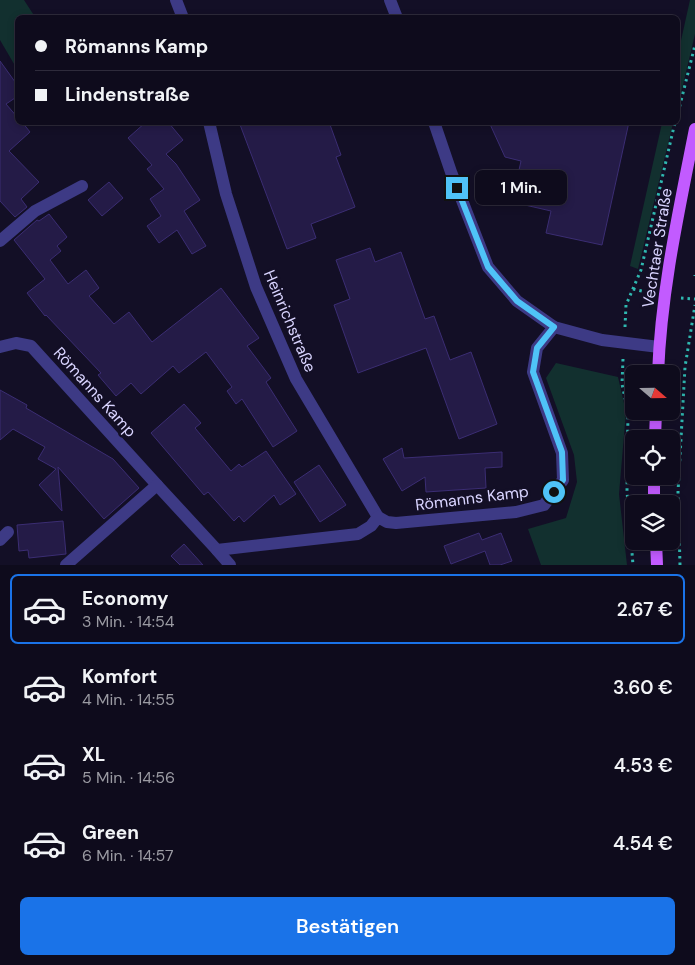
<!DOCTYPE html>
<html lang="de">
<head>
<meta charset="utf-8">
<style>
	body { margin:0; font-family:"DM Sans",sans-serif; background:#1c1929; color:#f1f3f6; height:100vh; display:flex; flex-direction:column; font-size:19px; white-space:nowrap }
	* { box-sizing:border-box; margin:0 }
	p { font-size:16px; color:#9b9ba3 }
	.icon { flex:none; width:28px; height:28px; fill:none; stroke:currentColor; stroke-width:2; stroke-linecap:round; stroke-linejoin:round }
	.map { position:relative; height:565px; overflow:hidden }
	.details { display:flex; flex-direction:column; background:#0e0b1c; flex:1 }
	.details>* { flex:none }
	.top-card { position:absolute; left:15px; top:15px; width:665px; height:110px; border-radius:8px; box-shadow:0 2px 8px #0003,0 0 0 1px #2e2b3b; display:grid; align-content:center; height:110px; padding:0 20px; background:#0e0b1c }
	.needle { width:32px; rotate:110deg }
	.fabs { position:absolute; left:625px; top:365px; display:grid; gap:10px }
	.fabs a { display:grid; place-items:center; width:55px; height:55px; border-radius:8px; background:#0e0b1c; box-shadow:0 2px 8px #0003,0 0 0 1px #2e2b3b; font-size:25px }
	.end { position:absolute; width:22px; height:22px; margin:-11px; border:6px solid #4fc3f7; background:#111; box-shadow:0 0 0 2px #111 }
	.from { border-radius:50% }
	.bubble { position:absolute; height:35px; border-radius:8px; background:#0e0b1c; box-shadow:0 2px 8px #0003,0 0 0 1px #2e2b3b; font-size:16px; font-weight:600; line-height:35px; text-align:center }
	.top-card b { display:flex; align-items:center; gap:18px; height:48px; font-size:19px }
	.top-card b+b { border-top:1px solid #2e2b3b }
	.top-card i { width:12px; height:12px; background:#f1f3f6 }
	ul { padding:9px 0 0; list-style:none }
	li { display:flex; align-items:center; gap:15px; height:70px; margin:0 10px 8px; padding:0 10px; border:2px solid transparent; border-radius:8px }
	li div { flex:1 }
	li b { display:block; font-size:19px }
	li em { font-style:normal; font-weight:600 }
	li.active { border-color:#1a73e8 }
	li>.icon { width:45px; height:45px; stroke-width:1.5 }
	.cta { display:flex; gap:10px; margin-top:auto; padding:10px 20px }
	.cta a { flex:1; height:58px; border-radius:8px; background:#1a73e8; color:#fff; font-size:20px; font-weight:600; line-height:58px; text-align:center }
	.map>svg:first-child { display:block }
</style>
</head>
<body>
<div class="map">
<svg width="695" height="565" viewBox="0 0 695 565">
	<rect width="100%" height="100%" fill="#130f26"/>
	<g fill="#12302f">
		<path d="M0,0H24L35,17L18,18L17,69L0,40Z"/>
		<path d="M690,0H695V34L678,106V54Z"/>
		<path d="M662,123H673L638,269L630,266Z"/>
		<path d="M556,363L618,377L626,412L619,494L627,565H541L528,529L566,518L577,482L574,455L546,378Z"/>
	</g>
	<g fill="#241b47" stroke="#3b2d73">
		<path d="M0,61L18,86V96L6,104L18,118V122H22L30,132L9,151L39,182L21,199L27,207L15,217L0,201Z"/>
		<path d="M146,122H168L183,140L166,154L176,164L200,200L184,211L206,246L192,254L177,230L159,243L147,226L161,216L150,199L164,189L147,169L152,165L128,138Z"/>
		<path d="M239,122H329L341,155L336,157L355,207L311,224L316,238L287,249Z"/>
		<path d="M489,122H629L602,245L546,233L551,211L512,202L521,161L505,157Z"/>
		<path d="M109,182L123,198L102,216L88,200Z"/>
		<path d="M49,214L67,237L57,246L61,251L50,260L68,284L86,270L99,288L89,296L114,324L129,312L152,342L221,288L259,338L247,346L271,378L266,382L297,431L273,447L242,399L236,404L227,391L232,387L206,352L179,373L173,366L141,394L131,383L116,396L98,375L101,373L46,315L45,316L27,293L45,279L14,240L37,220L39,221Z"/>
		<path d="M370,248L375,262L401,252L425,319L434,316L450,360L471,352L497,424L459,439L426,348L358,373L334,305L350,299L336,260Z"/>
		<path d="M0,390L27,405L26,408L113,459L139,488L104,519L58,467L62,511L39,485L56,469L38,459L45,447L13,429L0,440Z"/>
		<path d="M184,404L201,423L195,428L231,471L239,464L242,467L266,451L296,494L280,505L274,495L244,522L239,516L234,521L208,492L204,495L151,433Z"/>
		<path d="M402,448L404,458L502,452V467L485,468L486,488L426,492L425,477L402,491L383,459Z"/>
		<path d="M319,465L346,505L320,522L294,482Z"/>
		<path d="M63,521L66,554L29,558L28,550L19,551L17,525Z"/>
		<path d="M479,533L482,540L501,533L512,561L500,565H490L485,551L451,564L444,546Z"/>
		<path d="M184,544L203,565H180L171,556Z"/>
	</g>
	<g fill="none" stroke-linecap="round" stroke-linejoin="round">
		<g stroke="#2fb8b0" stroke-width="3" stroke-dasharray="2.5 4" stroke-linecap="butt">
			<path d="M678,113L695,45"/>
			<path d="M695,275V276"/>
			<path d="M633,289L650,293"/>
			<path d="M681,298L695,299"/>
			<path d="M625,327L626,305L641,270L675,122"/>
			<path d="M623,359L622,384L628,412L627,491L633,565"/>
			<path d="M680,565L678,492L685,367L695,305"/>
		</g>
		<g stroke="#3d3a85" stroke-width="12">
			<path d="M176,0L183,18"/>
			<path d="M390,0L397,18"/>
			<path d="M209,122L226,194L256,287L296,379L378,517"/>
			<path d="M434,122L451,172L488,267L517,301L554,327L602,340L659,347"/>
			<path d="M0,241L35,211L82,186"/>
			<path d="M0,347L16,343L31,346L157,485L217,550L358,534L371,526L378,517L387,522L396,523L516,512L544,505L563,480L562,453L533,372L537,348L554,327"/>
			<path d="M0,540L8,532"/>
			<path d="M217,550L230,565"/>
			<path d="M66,565L157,485"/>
		</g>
		<g stroke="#c25bff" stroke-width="12">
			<path d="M658,374C661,291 679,210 695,129"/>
			<path d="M655,439L656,411"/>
			<path d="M654,476V504"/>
			<path d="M656,541L657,565"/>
		</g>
	</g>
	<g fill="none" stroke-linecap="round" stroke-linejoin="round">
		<path stroke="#4fc3f7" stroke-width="6" d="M457,188L488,267L517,301L554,327L537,348L533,372L562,452L563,480L554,492"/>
	</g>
	<g text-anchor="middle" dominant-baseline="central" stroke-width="5" stroke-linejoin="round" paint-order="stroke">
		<g font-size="16" fill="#d9d4ff" stroke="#130f26">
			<text transform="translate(657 248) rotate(-81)">Vechtaer Straße</text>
			<text transform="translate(290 321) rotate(67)">Heinrichstraße</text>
			<text transform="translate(95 392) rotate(48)">Römanns Kamp</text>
			<text transform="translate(472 498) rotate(-7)">Römanns Kamp</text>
		</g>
	</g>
</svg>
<div class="fabs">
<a><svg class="needle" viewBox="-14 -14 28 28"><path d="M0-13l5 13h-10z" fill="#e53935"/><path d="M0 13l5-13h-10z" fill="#9b9ba3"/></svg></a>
<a><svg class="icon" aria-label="locate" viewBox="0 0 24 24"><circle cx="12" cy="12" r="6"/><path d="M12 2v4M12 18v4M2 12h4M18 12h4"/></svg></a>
<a><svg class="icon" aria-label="layers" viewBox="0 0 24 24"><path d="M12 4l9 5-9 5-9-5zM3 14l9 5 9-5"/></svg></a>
</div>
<i class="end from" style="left:554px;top:492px"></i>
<i class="end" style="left:457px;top:188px"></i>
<div class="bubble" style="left:475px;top:170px;width:92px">1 Min.</div>
<div class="top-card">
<b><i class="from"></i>Römanns Kamp</b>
<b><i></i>Lindenstraße</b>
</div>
</div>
<section class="details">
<ul>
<li class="active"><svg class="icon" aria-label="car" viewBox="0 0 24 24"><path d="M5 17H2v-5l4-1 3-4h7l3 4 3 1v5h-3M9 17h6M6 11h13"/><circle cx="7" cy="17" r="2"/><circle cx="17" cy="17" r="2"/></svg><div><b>Economy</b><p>3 Min. · 14:54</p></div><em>2.67 €</em></li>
<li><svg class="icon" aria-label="car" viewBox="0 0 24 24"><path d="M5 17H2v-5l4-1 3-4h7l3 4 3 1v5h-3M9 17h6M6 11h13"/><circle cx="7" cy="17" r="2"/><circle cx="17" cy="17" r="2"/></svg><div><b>Komfort</b><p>4 Min. · 14:55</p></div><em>3.60 €</em></li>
<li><svg class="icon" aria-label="car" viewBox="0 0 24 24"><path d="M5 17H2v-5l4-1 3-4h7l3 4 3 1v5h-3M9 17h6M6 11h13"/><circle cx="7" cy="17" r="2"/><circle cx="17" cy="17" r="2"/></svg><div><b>XL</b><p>5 Min. · 14:56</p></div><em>4.53 €</em></li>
<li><svg class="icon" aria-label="car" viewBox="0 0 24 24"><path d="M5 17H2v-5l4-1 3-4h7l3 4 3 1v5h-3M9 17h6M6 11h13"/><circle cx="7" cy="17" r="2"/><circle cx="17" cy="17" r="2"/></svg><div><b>Green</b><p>6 Min. · 14:57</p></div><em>4.54 €</em></li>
</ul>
<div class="cta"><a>Bestätigen</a></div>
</section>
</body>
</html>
